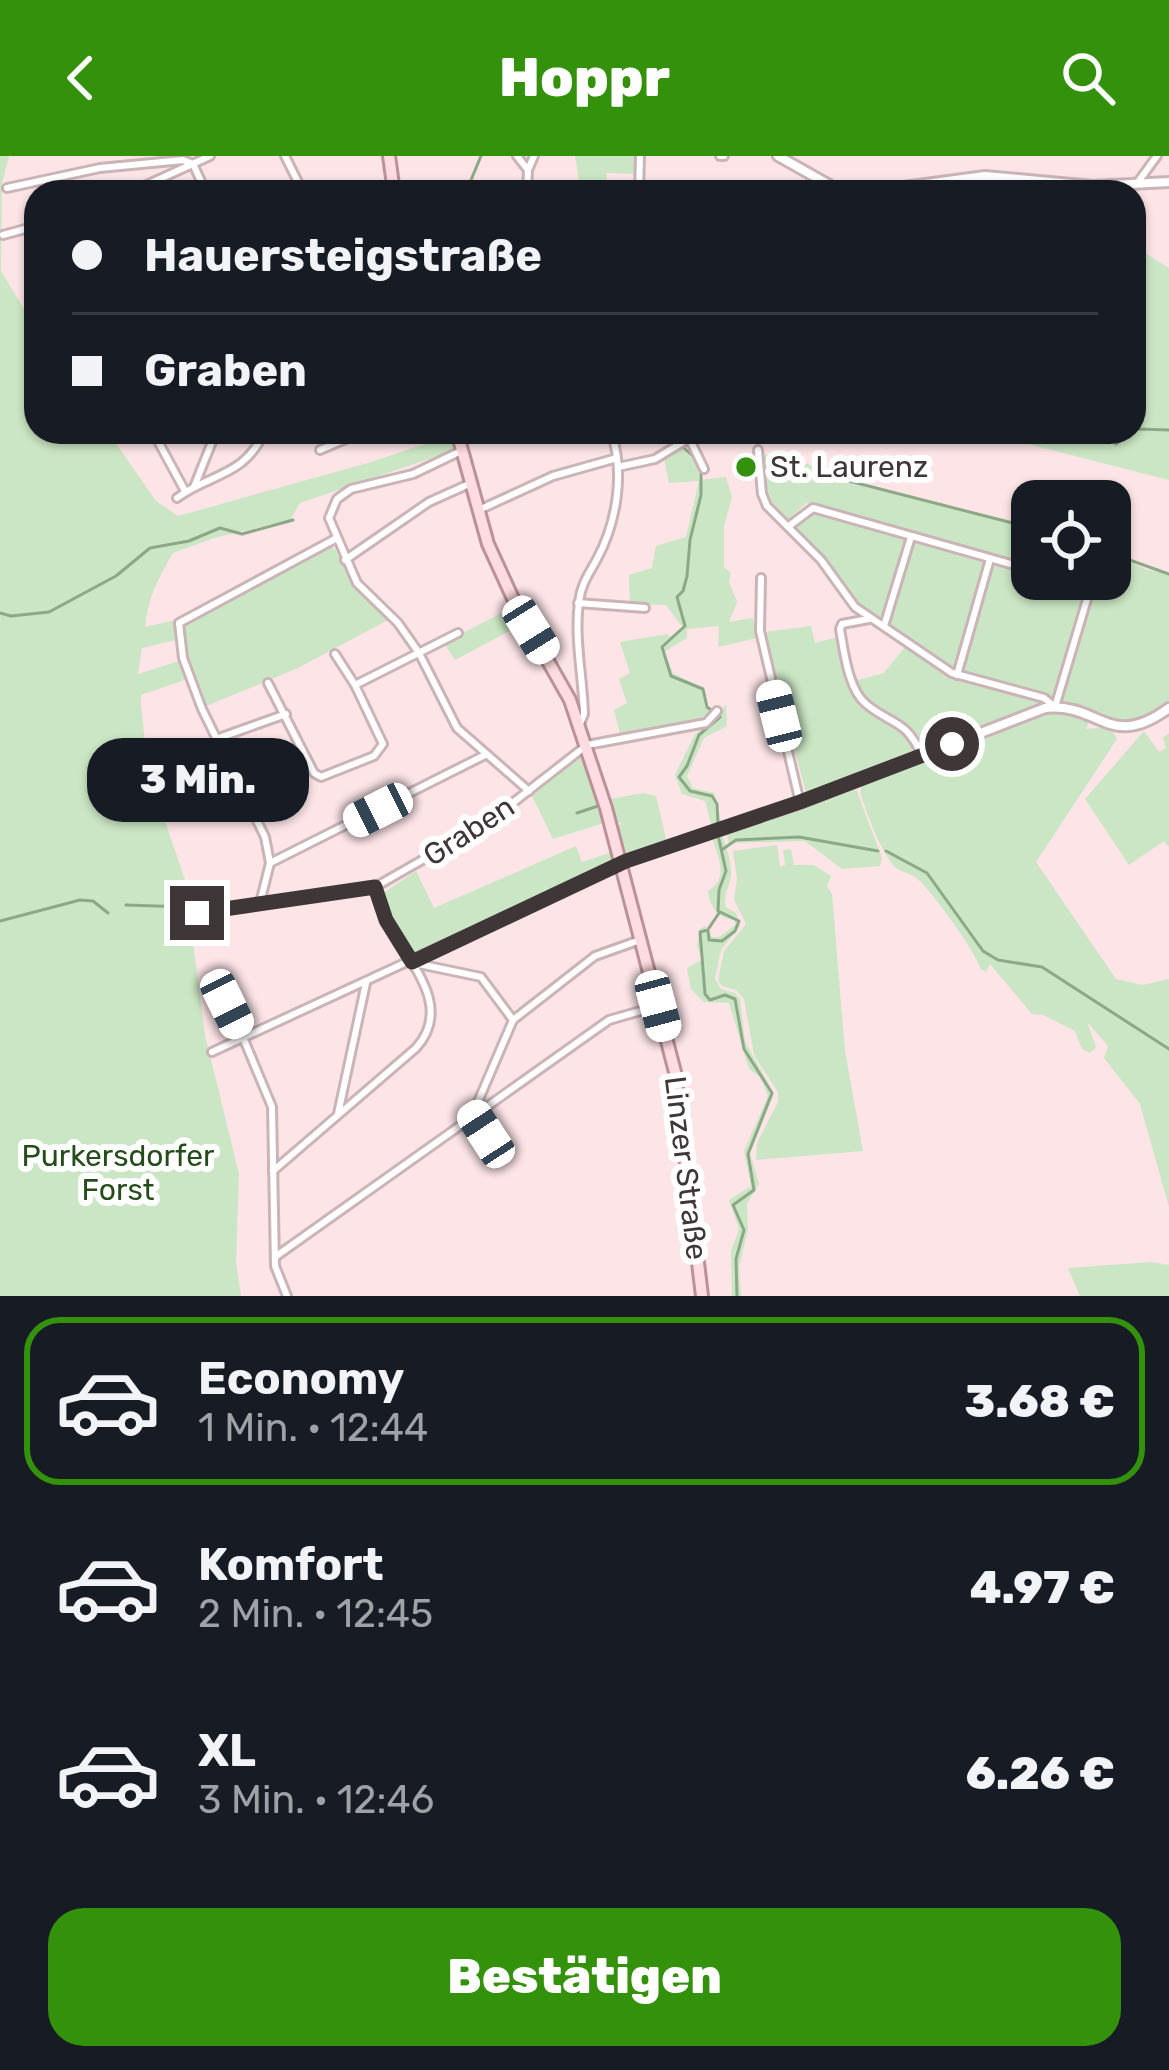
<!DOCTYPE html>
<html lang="de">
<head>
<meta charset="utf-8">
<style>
	body { margin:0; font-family:Rubik,sans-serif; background:#20242c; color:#f1f3f6; height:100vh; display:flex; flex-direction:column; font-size:45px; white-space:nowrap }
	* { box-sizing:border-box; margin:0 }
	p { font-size:39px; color:#9ea1a6 }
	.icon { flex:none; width:66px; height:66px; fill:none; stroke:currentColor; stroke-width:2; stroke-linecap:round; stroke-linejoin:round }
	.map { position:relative; height:1140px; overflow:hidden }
	.side { display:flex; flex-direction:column; background:#171b24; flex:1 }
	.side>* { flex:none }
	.guide { position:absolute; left:24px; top:24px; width:1122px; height:264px; border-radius:36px; box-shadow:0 3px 9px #0004; display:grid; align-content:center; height:264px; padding:0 48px; background:#171b24 }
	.buttons { position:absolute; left:1011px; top:324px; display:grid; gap:24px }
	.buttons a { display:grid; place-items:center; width:120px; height:120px; border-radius:24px; background:#171b24; box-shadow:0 3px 9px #0004; font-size:60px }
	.end { position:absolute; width:54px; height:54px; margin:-27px; border:15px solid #3f3637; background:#fff; box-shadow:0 0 0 6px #fff }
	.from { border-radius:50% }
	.bubble { position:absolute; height:84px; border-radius:36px; background:#171b24; box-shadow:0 3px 9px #0004; font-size:39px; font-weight:800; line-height:84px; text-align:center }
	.car { position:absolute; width:36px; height:72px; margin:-36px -18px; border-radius:15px; box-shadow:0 0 9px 3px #0007; background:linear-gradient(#fff 24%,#345 0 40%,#fff 0 76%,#345 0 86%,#fff 0) }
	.guide b { display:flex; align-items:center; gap:42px; height:114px; font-size:45px }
	.guide b+b { border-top:3px solid #363941 }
	.guide i { width:30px; height:30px; background:#f1f3f6 }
	ul { padding:21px 0 0; list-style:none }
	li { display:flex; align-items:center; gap:36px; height:168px; margin:0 24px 18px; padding:0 24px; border:6px solid transparent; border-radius:36px }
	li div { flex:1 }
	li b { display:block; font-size:45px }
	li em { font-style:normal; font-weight:800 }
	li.active { border-color:#33910b }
	li>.icon { width:108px; height:108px; stroke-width:1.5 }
	.primary-button { display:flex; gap:24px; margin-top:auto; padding:24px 48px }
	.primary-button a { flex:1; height:138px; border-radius:36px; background:#33910b; color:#fff; font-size:48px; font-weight:800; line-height:138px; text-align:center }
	header { display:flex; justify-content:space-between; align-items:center; height:156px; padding:0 48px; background:#33910b; color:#fff; font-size:54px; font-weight:800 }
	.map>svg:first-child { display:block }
</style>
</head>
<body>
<header><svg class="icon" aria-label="back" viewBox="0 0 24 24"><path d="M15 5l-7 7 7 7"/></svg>Hoppr<svg class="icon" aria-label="search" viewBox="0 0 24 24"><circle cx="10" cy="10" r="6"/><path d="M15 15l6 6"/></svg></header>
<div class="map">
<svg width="1169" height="1140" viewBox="0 0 1169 1140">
	<rect width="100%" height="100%" fill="#fce4e7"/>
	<g fill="#cbe6c4">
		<path d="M0,0H9L2,28L1,115L36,173V276H108L156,345L178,360L371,306L451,279L455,294L300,347L290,364L214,382L173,397C158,422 148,442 145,471L176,464V484L142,492L138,518L179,505L185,524L141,539V549L148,615L185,724L205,879L239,1018L236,1107L241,1140H0Z"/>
		<path d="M575,0H637L636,18L606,17L609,34L635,36H556L580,31Z"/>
		<path d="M1134,90L1169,112V324L981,276H1134Z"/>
		<path d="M679,291L698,307L699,324L726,321L732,341L724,370V411L731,417L729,426L737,446L729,466L753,462L757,482L718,491L719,470L687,473V482L664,496L673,517L704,533L707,549L715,555L702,561L700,567L621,581L614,554L627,547L619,523L630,517L620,486L668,478L669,481L683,472L666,449L630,448L629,419L652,412L656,390L686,381L699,325L669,327L664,302Z"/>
		<path d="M769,296L817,311L816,316L838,324L1032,373V410L806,347L788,364L766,339L763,297L793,311Z"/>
		<path d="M810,356L905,383L881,464L856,449L822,399L794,370Z"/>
		<path d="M914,385L985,407L955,515L889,468Z"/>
		<path d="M329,390L335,393L356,431L388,464L298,512L204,551L186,500L182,467Z"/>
		<path d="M1110,398L1148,414L1169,417V546C1128,581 1106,560 1061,547L1093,440L1091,430L1079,423H1110Z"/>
		<path d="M993,409L1032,419V423H1047L1084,434L1052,541L962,517Z"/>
		<path d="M511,452L521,469L455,504L444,487Z"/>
		<path d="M811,470L815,487L838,481L856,542L903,573L916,593L806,637L764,476Z"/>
		<path d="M905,491L947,521L1043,547L924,596C904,553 868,560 854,525L884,517Z"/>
		<path d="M726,548L727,570L704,582L687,620L693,632L714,637L722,669L712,672L705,645L682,638L675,619L695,578L714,566Z"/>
		<path d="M1056,554L1089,566L1086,573L1104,571L1113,575L1117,583L1036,706L1116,823L1143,829L1169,823V1051L1140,948L1104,902L1108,890L1087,866L1096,891L1090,897L1082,893L1075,875L1043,859L1032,858L990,808L986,816L980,812C978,799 928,729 915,721C906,715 899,717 892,708C878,688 868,661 861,639V629L1039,557Z"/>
		<path d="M1144,575L1159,596L1166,592L1163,582L1169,577V691L1164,685L1129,709L1085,643Z"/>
		<path d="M583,597L604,667L553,683L532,640Z"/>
		<path d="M856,633L882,702L880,710L842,713L805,685L729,687L726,677Z"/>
		<path d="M643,637L656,640L667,687L628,700L618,670L622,667L616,666L610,643Z"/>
		<path d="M722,678C726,691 732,706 731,720C729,733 723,738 726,751L736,757L740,770L721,794L715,823L721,833L735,837L740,843L745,885L774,938L750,997L759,1028L747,1048L748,1074L739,1110L741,1140H732L731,1095L739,1073L729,1044L751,1030L744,995L768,940L760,921L749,913L729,847L704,846L691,833L687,812L702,804L697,790L700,773L705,770L712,781H719L735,769L734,764C717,762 710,751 708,735C730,721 718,702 712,681Z"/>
		<path d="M777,689L780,710L785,709L783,694L791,693L794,709H814L831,720L827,730L832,738L845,895L863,995L756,1004L757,987L778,946V936L754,899L744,843L736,834L722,830L718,824L724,795L746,768L734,744L737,722L733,695Z"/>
		<path d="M576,690L582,706L612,696L610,711L417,799L411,798L393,771L379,740L416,715L434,752Z"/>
		<path d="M1151,1106L1169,1109V1140H1080L1068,1112Z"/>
	</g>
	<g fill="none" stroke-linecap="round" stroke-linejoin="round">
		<g stroke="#8da886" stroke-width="3">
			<path d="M466,36L481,0"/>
			<path d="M666,276L696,303"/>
			<path d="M1062,276L1070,284L1080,276"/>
			<path d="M1100,276L1116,288L1138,273L1169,274"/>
			<path d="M701,311V339L690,384L687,420L683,435L677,441L685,470L662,491L671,520L703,533L707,551L720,561L699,579L687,610L679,621L690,635L712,640L717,648L718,669"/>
			<path d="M820,312L841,323L1032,372"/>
			<path d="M1110,397L1169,418"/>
			<path d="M0,457L11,460L49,456L116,420L150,392L189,385L220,372L242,378L293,364"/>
			<path d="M577,657L598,650"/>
			<path d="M718,679L726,715L719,734L718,755L739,765L735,775L722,785L709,784L708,774L700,776L705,838L710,844L725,839L735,843L744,893L772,937L748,998L754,1034L733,1049L744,1074L736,1103L737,1140"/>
			<path d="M723,693L736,684L799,681L878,695"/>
			<path d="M886,695L927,717L983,795L998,804L1042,811L1169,893"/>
			<path d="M126,749L186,751"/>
			<path d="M0,765L80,744L93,745L108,757"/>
			<path d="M709,772L719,757"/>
		</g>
		<defs>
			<g id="minor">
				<path d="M285,0L303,36"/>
				<path d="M517,0L528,14L527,36"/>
				<path d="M720,0H724"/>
				<path d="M528,14L534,0"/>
				<path d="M1138,26L1157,0"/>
				<path d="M7,32L100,12L183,4L193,8L206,36"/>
				<path d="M131,36L210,0"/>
				<path d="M639,36L640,0"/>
				<path d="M3,79L36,70"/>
				<path d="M153,276L185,335"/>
				<path d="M681,276L691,286L704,313"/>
				<path d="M320,294L362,276"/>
				<path d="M758,294L762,338L767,350L821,404L855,451L952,517L1044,542L1055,551L1088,440L1086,428L1066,423"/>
				<path d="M461,295L413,318L351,333L337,343L329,362L357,427L398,467L419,497L457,572L529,635"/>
				<path d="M618,311L655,303L688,283"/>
				<path d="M194,331L216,276"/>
				<path d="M177,342C208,318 245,321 264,276"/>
				<path d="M481,353L553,320L617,302"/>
				<path d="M789,370L813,352L1032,414"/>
				<path d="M345,404L429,346L469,328"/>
				<path d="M761,422L760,475L800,647"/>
				<path d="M578,447L645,452"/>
				<path d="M869,463L842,468L840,473C844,495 848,533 866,548C893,570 906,563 922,600"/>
				<path d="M884,470L911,381"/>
				<path d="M957,519L990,403"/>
				<path d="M268,527L314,617L321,621L374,600L383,588L355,529L335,498"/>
				<path d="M355,529L458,477"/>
				<path d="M580,568L584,558C583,522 574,482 579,446C581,428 589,418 597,403C617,366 625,316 611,276"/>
				<path d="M216,583L286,558"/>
				<path d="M168,622L224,602"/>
				<path d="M270,707L485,599"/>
				<path d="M260,747L270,707L265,681L202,553L183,502L179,467L335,383"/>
				<path d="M197,757L375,731L487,667L587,589L706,567L717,555"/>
				<path d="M414,807L481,821L513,864"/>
				<path d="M225,838L272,951L275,1110L287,1140"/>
				<path d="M212,896L621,707"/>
				<path d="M474,955L513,864L595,800L640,784"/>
				<path d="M338,958L366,827"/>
				<path d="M472,958L499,998"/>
				<path d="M273,1015L416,892C464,839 380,785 375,731"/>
				<path d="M275,1101L609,864L658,850"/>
			</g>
			<g id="tertiary">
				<path d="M778,0L842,36"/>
				<path d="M866,36L985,20L1093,30L1169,26"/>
				<path d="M621,707L800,647L1045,552C1100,546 1109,596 1169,552"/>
			</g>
			<g id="primary">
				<path d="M389,0L394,36"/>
				<path d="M457,276L488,388L515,447L570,544L606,652L675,916L702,1140"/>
			</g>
		</defs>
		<use href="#minor" stroke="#cbb4b7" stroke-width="12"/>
		<use href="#tertiary" stroke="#cbb4b7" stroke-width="14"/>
		<use href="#primary" stroke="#bb9298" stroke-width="16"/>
		<use href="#minor" stroke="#fff" stroke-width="6"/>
		<use href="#tertiary" stroke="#fff" stroke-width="8"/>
		<use href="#primary" stroke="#fedce1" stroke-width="10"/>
	</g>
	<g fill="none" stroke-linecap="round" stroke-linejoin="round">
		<path stroke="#3f3637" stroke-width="15" d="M197,757L375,731L386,764L412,806L626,705L800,646L952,588"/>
	</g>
	<circle fill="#33910b" stroke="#fff" stroke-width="4.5" cx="746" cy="311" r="12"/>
	<g text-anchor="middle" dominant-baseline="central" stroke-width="12" stroke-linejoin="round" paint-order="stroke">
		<g font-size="30" fill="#3f3637" stroke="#fff" text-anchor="start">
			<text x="770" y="311">St. Laurenz</text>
		</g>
		<g font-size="30" fill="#3f3637" stroke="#fff">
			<text transform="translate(469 675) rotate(-33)">Graben</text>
			<text transform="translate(686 1012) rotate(83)">Linzer Straße</text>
		</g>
		<g font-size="30" fill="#254c1b" stroke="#fff">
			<text x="118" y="1000">Purkersdorfer<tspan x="118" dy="34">Forst</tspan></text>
		</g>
	</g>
</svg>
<div class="buttons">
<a><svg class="icon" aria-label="locate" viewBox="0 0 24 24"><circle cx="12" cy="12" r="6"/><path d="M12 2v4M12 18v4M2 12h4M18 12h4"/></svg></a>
</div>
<i class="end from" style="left:952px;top:588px"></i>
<i class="end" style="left:197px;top:757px"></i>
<div class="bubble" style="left:87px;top:582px;width:222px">3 Min.</div>
<i class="car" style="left:531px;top:474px;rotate:148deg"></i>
<i class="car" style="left:779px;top:560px;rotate:346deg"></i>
<i class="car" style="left:378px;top:654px;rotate:243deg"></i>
<i class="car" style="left:227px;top:848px;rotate:154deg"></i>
<i class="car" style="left:658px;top:850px;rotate:165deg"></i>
<i class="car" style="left:486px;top:978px;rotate:327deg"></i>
<div class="guide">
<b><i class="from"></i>Hauersteigstraße</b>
<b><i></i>Graben</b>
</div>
</div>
<section class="side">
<ul>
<li class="active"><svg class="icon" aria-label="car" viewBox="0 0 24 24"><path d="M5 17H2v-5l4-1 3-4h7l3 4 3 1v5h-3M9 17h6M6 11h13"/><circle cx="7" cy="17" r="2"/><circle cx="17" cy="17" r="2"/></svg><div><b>Economy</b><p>1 Min. · 12:44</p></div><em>3.68 €</em></li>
<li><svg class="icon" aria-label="car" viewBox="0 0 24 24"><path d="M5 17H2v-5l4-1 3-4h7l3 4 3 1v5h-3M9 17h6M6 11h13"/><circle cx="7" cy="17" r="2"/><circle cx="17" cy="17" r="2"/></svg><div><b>Komfort</b><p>2 Min. · 12:45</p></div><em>4.97 €</em></li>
<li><svg class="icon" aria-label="car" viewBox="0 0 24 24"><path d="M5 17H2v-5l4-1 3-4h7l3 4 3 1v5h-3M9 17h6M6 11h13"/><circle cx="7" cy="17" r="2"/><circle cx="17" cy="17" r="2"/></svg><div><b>XL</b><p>3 Min. · 12:46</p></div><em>6.26 €</em></li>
</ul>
<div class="primary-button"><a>Bestätigen</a></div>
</section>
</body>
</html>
